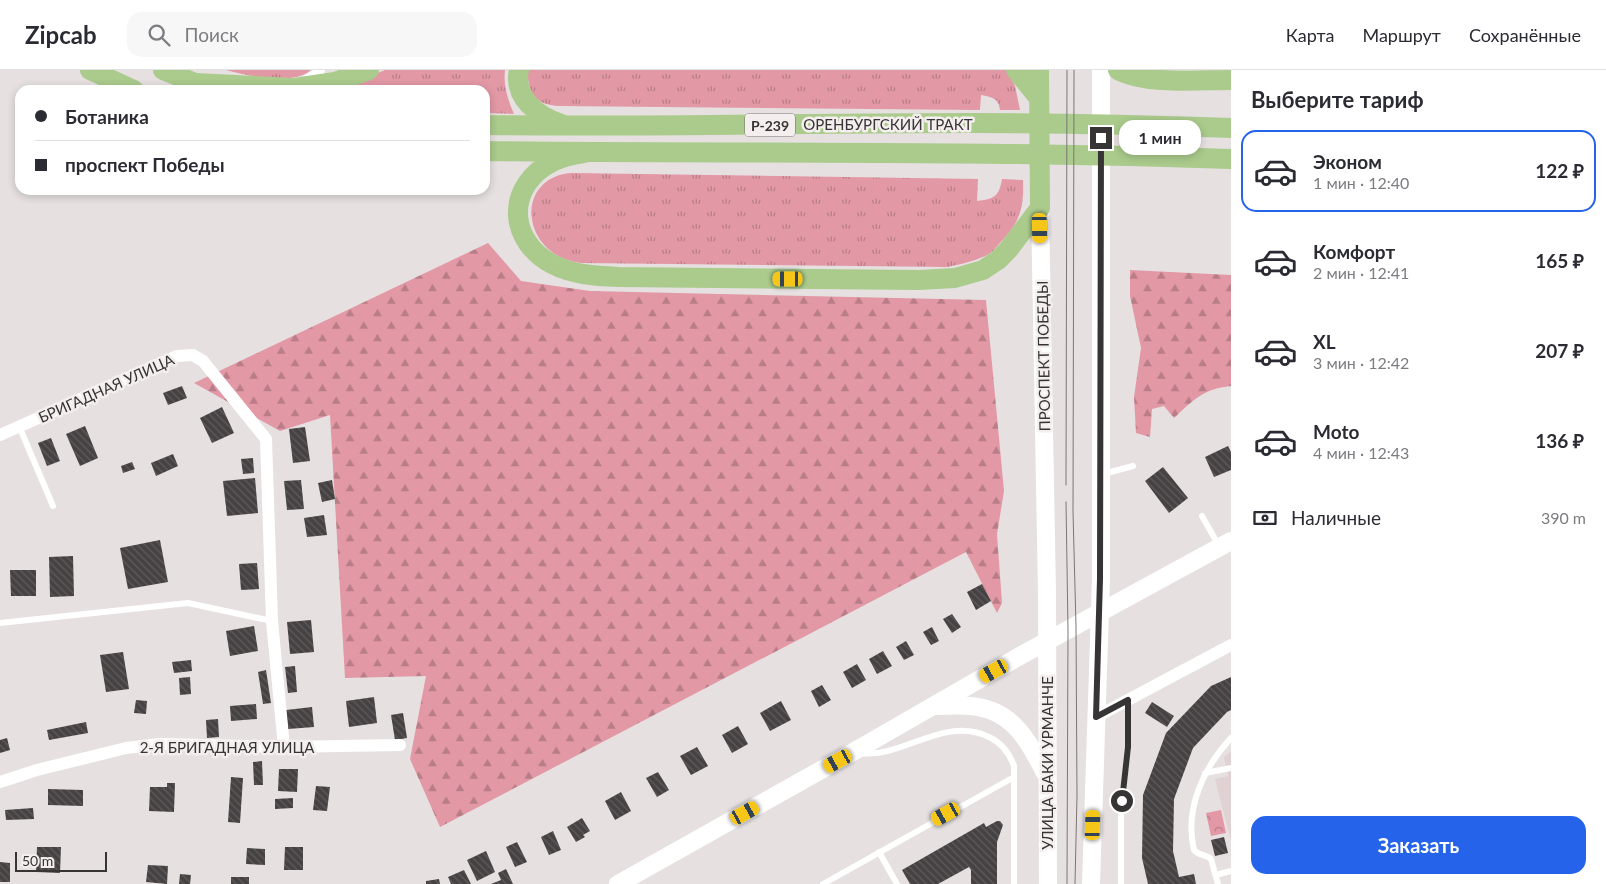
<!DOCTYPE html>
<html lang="ru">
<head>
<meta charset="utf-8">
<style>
	body { margin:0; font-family:Lato,sans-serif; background:#f7f7f7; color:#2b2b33; height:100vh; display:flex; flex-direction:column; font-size:19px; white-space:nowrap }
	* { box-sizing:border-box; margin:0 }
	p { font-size:16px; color:#7c7c81 }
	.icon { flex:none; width:28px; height:28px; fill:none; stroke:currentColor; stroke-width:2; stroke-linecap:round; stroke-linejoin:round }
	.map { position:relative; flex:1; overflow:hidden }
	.details { display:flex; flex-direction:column; background:#fff; width:375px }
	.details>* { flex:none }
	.guide { position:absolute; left:15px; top:15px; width:475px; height:110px; border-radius:15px; box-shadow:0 2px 8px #0003; display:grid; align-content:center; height:110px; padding:0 20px; background:#fff }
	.scale { position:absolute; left:15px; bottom:12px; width:92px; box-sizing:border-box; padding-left:5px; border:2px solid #373435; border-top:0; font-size:14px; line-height:18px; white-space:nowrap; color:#373435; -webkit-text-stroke:4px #f4eeee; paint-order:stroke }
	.end { position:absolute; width:22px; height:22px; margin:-11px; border:6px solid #373435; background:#fff; box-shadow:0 0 0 2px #fff }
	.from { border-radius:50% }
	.bubble { position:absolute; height:35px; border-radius:15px; background:#fff; box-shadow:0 2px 8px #0003; font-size:16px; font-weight:700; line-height:35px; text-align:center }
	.car { position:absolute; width:15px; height:30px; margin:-15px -8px; border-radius:6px; box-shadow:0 0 4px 1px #0007; background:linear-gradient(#f5c518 24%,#345 0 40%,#f5c518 0 76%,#345 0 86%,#f5c518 0) }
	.guide b { display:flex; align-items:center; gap:18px; height:48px; font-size:19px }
	.guide b+b { border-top:1px solid #e1e1e2 }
	.guide i { width:12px; height:12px; background:#2b2b33 }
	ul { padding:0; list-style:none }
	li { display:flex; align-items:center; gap:15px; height:82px; margin:0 10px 8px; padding:0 10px; border:2px solid transparent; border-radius:15px }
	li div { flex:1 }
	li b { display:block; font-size:19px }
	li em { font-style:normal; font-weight:700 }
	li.on { border-color:#2563eb }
	li>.icon { width:45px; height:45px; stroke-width:1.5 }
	h2 { padding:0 20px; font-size:22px; line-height:60px }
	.pay { display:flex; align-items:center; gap:12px; height:55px; padding:0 20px; font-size:19px }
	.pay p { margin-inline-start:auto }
	.action { display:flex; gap:10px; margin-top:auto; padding:10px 20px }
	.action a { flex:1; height:58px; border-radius:15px; background:#2563eb; color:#fff; font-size:20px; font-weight:700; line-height:58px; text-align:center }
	header { display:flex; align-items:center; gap:30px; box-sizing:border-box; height:70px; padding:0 25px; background:#fff; border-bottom:1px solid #e1e1e2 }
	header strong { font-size:24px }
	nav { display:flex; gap:28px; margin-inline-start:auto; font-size:18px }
	.search { width:350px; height:45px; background:#f7f7f7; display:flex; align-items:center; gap:12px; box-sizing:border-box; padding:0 18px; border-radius:15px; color:#7c7c81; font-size:19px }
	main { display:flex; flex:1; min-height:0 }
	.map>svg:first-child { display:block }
</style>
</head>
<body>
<header>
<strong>Zipcab</strong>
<div class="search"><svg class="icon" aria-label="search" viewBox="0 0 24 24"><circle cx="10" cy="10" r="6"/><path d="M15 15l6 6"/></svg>Поиск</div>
<nav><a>Карта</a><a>Маршрут</a><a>Сохранённые</a></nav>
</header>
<main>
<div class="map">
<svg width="1231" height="814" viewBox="0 0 1231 814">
	<defs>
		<pattern id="grass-tufts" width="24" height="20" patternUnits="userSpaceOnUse" patternTransform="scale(1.25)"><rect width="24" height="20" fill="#e398a6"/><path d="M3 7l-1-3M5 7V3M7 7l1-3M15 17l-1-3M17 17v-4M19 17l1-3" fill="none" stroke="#b97d88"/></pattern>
		<pattern id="forest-firs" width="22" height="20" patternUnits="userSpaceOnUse" patternTransform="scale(1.25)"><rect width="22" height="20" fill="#e398a6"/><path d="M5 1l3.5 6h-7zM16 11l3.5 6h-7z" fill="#b97d88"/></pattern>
		<pattern id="park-crowns" width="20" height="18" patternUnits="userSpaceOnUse" patternTransform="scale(1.25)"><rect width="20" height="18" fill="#e398a6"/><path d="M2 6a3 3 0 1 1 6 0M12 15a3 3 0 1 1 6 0" fill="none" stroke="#b97d88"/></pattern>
		<pattern id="building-back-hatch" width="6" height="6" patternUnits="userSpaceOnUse" patternTransform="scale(1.25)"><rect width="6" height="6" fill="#464142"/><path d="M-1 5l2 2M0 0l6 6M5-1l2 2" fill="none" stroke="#5f5b5c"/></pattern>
	</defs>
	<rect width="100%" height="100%" fill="#e6e0e1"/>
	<path fill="#e0d1d3" d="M1231,682V771L1215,709L1228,706L1224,687Z"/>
	<g fill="url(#grass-tufts)">
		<path d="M226,0H311C293,16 248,6 226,0Z"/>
		<path d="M385,0H505C503,15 508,30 514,44L485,43V20H327L338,19Z"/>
		<path d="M527,0H1008L1015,16L1020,40H1000C999,28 991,27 981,25L980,40L558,36C533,34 529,22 527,0Z"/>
		<path d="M571,103L978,109L977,131C994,129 999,127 1002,109L1023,110C1024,139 1020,152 1000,173C996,177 993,182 989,184C976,191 961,194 948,197L581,193C521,186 513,108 571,103Z"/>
	</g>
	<g fill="url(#forest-firs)">
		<path d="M488,173L521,211L590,221L986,230L1004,421L997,464L1002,533L997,543L966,482L440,757L410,689L426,606L345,608L330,345L280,361L194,313Z"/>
		<path d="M1130,200L1231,205V316C1202,319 1194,330 1174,348L1164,336L1152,339L1150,367L1136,363L1134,327L1141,278L1130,226Z"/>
	</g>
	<path fill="url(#park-crowns)" d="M1221,740L1226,763L1211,766L1206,743Z"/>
	<g fill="url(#building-back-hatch)">
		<path d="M182,316L187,328L168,335L163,323Z"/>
		<path d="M222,337L234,363L212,373L200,348Z"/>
		<path d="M85,356L98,388L80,396L66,364Z"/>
		<path d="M305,357L310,391L293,393L289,359Z"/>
		<path d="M51,368L60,391L47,396L38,373Z"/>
		<path d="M1228,376L1231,382V400L1214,407L1205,387Z"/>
		<path d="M173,384L178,396L156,406L151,393Z"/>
		<path d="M253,388L254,403L243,404L241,389Z"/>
		<path d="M132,392L135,399L123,403L121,396Z"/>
		<path d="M1163,397L1188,428L1169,443L1145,411Z"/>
		<path d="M255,408L258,443L227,446L223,411Z"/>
		<path d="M301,410L304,439L287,440L284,411Z"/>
		<path d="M332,410L335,429L322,432L318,413Z"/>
		<path d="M324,445L327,465L307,467L304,448Z"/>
		<path d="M160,470L168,512L128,519L120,478Z"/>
		<path d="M73,486L74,526L50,527L49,487Z"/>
		<path d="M257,493L259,519L241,520L239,494Z"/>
		<path d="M10,500H36V526H11Z"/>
		<path d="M982,514L991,531L976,540L967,522Z"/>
		<path d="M952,544L961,557L952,563L943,549Z"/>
		<path d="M311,550L314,582L290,584L287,552Z"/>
		<path d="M254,556L258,581L230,586L226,561Z"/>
		<path d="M932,557L939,571L931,575L923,562Z"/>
		<path d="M906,571L914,585L904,590L896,577Z"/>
		<path d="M883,581L892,596L877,604L869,589Z"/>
		<path d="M123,582L129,619L106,622L100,585Z"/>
		<path d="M191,590L192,601L174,603L172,592Z"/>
		<path d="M857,594L866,610L852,618L843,602Z"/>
		<path d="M295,596L297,622L288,623L285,597Z"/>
		<path d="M266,600L271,633L263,634L258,602Z"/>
		<path d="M190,607L191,624L180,625L179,608Z"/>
		<path d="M1231,607V640L1227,642L1193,678L1174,729L1173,781L1179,807L1194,804L1196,814H1148L1142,788L1143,725L1166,663L1211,616Z"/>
		<path d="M822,615L831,630L819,637L811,621Z"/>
		<path d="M374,627L377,653L349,657L346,631Z"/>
		<path d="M136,630L147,631L146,644L134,643Z"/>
		<path d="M781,631L791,650L770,661L760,643Z"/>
		<path d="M1152,632L1174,646L1167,657L1145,643Z"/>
		<path d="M256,634L257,649L231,651L230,636Z"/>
		<path d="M312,637L314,657L288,659L286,640Z"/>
		<path d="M403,643L407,668L395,670L391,645Z"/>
		<path d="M218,649L219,667L207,668L206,650Z"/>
		<path d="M86,652L88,663L49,670L47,660Z"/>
		<path d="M738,656L748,674L732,683L722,665Z"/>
		<path d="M7,668L10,680L0,683V670Z"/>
		<path d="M697,677L708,696L691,705L680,686Z"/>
		<path d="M262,691L263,715H254L253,692Z"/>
		<path d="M279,699H298L297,722L278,721Z"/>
		<path d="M658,702L669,720L657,727L646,708Z"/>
		<path d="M231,707L243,708L240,753L228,752Z"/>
		<path d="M167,713H175L174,742L149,741L150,717H167Z"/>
		<path d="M316,716L330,717L327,741L313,740Z"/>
		<path d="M48,719L83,720V736L48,735Z"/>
		<path d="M621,722L631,741L615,750L605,731Z"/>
		<path d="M293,728V738L275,739V729Z"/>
		<path d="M33,738L34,749L6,750L5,740Z"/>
		<path d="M582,748L590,761L583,765L585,767L576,772L567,757Z"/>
		<path d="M997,751H1000L1003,755L997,772V814H971V800L969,797L938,814H910L902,800L984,753L986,757Z"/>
		<path d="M553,761L561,780L549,785L541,767Z"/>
		<path d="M1224,767L1228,783L1215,786L1211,770Z"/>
		<path d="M517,772L527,792L515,797L506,777Z"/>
		<path d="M37,777H61L60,803L36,802Z"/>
		<path d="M285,777H303V800H284Z"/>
		<path d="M247,778L265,779V795L246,794Z"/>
		<path d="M486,781L495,802L477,811L467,790Z"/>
		<path d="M0,792L10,793V812H0Z"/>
		<path d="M148,795L168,796L167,814L146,812Z"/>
		<path d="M506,799L513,814H491L501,810L498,803Z"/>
		<path d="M464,800L471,814H451L448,807Z"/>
		<path d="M180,804L191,805L190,814H179Z"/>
		<rect x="231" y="807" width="18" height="7"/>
		<path d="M439,809L440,814H426V811Z"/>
	</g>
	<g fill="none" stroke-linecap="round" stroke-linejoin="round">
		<g stroke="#fff" stroke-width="6">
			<path d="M19,356L53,436"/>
			<path d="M1103,404L1133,396"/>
			<path d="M1202,446L1219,476"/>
			<path d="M0,553L188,533L272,551"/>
			<path d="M860,683C903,689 943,645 989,667C1002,673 1009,682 1014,696V814"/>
			<path d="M1205,703L1231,698"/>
			<path d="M879,782L897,814"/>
			<path d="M1216,805L1231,801"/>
			<path d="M823,814L1014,707"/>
			<path d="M1121,814V739L1128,677V630"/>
			<path d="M1218,814L1211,789C1206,784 1199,786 1194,780C1184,739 1204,697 1231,668"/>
		</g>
		<g stroke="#fff" stroke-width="12">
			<path d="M302,14L316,5L319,0"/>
			<path d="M0,365L177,286L193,285L203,291L266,369L272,551L284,677"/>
			<path d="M1096,647L1231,575"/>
			<path d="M0,712L37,700L126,678L160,674L284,677L400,675"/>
		</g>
		<g stroke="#fff" stroke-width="18">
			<path d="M1040,138L1047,524L1048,814"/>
			<path d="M935,636C947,636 959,635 970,636C1012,639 1028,670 1045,703"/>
			<path d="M618,814L853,682L1018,587L1231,471"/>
			<path d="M1091,814L1101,509V0"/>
		</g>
		<g stroke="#aacb8c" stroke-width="20">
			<path d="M90,0L134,20"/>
			<path d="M163,0L195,13L206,15"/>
			<path d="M519,0C513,28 538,46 561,54"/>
			<path d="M1016,0L1038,27"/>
			<path d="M1118,0C1147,15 1199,10 1231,10"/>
			<path d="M195,13L294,18L335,12L369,0"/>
			<path d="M485,55C648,57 811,53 974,53C1059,53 1145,55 1231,58"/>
			<path d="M485,81C734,84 982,80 1231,89"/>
			<path d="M589,82C573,85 559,87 545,96C505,123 511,172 552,194C573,205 596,206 619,207L919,210L955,208L983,200L998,190L1008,180L1040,138L1039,0"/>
		</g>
		<g stroke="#7a7677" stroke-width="1">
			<path d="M1074,0L1073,442L1076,556L1077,726L1075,814"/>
			<path d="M1066,415L1067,0"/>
			<path d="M1066,432L1068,560L1067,814"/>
		</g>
	</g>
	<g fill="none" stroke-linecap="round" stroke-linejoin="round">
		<path stroke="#373435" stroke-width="6" d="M1101,68L1100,509L1096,647L1128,630V677L1122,731"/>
	</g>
	<g text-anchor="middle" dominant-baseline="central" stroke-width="5" stroke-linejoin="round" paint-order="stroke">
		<rect fill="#f4eeee" stroke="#706c6c" stroke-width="1" x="745" y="43.5" width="50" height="23" rx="4"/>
		<g font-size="14" font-weight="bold" fill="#373435">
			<text x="770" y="55">Р-239</text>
		</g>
		<g font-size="15" fill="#373435" stroke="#f4eeee">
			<text x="888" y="54">ОРЕНБУРГСКИЙ ТРАКТ</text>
			<text transform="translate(1043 286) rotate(-91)">ПРОСПЕКТ ПОБЕДЫ</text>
			<text transform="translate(106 318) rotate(-24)">БРИГАДНАЯ УЛИЦА</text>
			<text x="227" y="677">2-Я БРИГАДНАЯ УЛИЦА</text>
			<text transform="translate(1047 693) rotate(-90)">УЛИЦА БАКИ УРМАНЧЕ</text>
		</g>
	</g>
</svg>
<div class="scale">50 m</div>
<i class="end from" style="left:1122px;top:731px"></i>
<i class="end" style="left:1101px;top:68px"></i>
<div class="bubble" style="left:1119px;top:50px;width:82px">1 мин</div>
<i class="car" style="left:1040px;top:158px;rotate:179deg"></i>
<i class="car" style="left:788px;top:209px;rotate:270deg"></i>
<i class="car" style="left:994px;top:601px;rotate:241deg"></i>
<i class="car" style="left:838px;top:691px;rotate:241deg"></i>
<i class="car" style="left:745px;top:743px;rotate:61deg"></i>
<i class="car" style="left:946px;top:744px;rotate:241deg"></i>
<i class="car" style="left:1093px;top:755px;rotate:2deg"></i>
<div class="guide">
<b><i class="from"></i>Ботаника</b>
<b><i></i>проспект Победы</b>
</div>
</div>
<section class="details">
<h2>Выберите тариф</h2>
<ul>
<li class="on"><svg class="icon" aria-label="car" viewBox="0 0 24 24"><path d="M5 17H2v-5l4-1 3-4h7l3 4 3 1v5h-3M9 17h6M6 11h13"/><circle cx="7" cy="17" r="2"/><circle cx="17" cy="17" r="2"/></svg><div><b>Эконом</b><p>1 мин · 12:40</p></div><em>122 ₽</em></li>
<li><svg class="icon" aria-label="car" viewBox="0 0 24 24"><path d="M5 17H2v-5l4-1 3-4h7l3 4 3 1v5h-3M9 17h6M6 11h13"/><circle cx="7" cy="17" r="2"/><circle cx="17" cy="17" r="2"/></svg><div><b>Комфорт</b><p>2 мин · 12:41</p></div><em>165 ₽</em></li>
<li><svg class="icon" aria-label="car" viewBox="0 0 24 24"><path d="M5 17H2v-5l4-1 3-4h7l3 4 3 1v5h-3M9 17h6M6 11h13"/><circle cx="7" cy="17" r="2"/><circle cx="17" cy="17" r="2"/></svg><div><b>XL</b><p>3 мин · 12:42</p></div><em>207 ₽</em></li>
<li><svg class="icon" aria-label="car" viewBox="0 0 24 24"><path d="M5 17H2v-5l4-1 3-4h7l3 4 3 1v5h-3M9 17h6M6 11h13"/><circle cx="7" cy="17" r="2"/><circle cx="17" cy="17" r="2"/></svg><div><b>Moto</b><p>4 мин · 12:43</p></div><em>136 ₽</em></li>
</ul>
<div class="pay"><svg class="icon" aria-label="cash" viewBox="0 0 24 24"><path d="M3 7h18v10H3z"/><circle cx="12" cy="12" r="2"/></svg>Наличные<p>390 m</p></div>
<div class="action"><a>Заказать</a></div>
</section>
</main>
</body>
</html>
